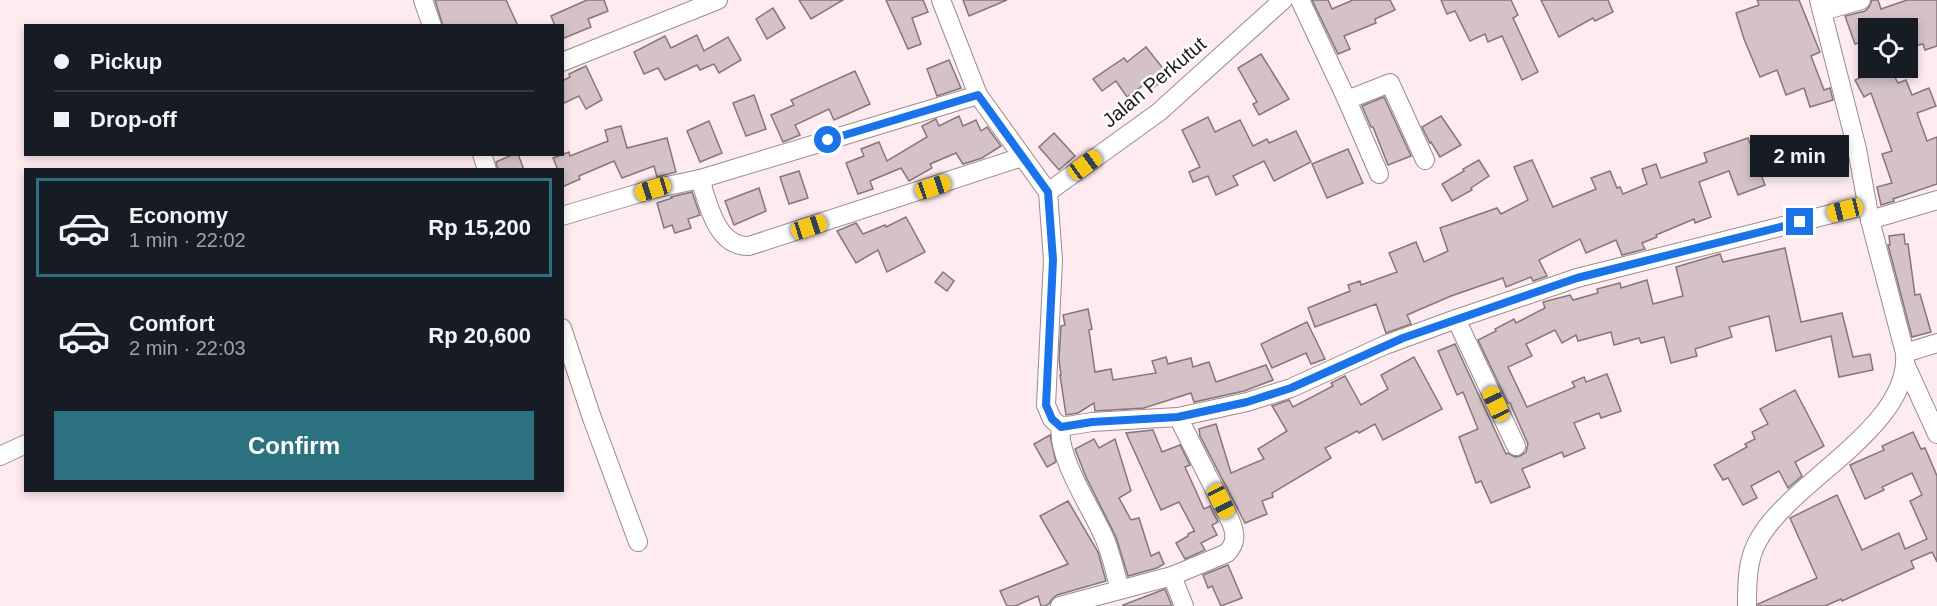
<!DOCTYPE html>
<html lang="en">
<head>
<meta charset="utf-8">
<style>
	body { margin:0; font-family:Arial,sans-serif; background:#20242c; color:#f1f3f6; height:100vh; display:flex; flex-direction:column; font-size:22px; white-space:nowrap }
	* { box-sizing:border-box; margin:0 }
	p { font-size:20px; color:#9ea1a6 }
	.icon { flex:none; width:33px; height:33px; fill:none; stroke:currentColor; stroke-width:2; stroke-linecap:round; stroke-linejoin:round }
	.map { position:relative; flex:1; overflow:hidden }
	.drawer { position:absolute; left:24px; top:168px; width:540px; height:324px; display:flex; flex-direction:column; background:#171b24; border-radius:0px; box-shadow:0 3px 9px #0003 }
	.drawer>* { flex:none }
	.guide { position:absolute; left:24px; top:24px; width:540px; height:132px; border-radius:0px; box-shadow:0 3px 9px #0003; display:grid; align-content:center; height:132px; padding:0 30px; background:#171b24 }
	.buttons { position:absolute; left:1858px; top:18px; display:grid; gap:12px }
	.buttons a { display:grid; place-items:center; width:60px; height:60px; border-radius:0px; background:#171b24; box-shadow:0 3px 9px #0003; font-size:30px }
	.end { position:absolute; width:27px; height:27px; margin:-14px; border:8px solid #1a73e8; background:#fff; box-shadow:0 0 0 3px #fff }
	.from { border-radius:50% }
	.bubble { position:absolute; height:42px; border-radius:0px; background:#171b24; box-shadow:0 3px 9px #0003; font-size:20px; font-weight:800; line-height:42px; text-align:center }
	.car { position:absolute; width:18px; height:36px; margin:-18px -9px; border-radius:8px; box-shadow:0 0 4px 2px #0007; background:linear-gradient(#f5c518 24%,#345 0 40%,#f5c518 0 76%,#345 0 86%,#f5c518 0) }
	.guide b { display:flex; align-items:center; gap:21px; height:57px; font-size:22px }
	.guide b+b { border-top:2px solid #363941 }
	.guide i { width:15px; height:15px; background:#f1f3f6 }
	ul { padding:10px 0 0; list-style:none }
	li { display:flex; align-items:center; gap:18px; height:99px; margin:0 12px 9px; padding:0 18px; border:3px solid transparent; border-radius:0px }
	li div { flex:1 }
	li b { display:block; font-size:22px }
	li em { font-style:normal; font-weight:800 }
	li.active { border-color:#2c7180 }
	li>.icon { width:54px; height:54px; stroke-width:1.5 }
	.cta { display:flex; gap:12px; margin-top:auto; padding:12px 30px }
	.cta a { flex:1; height:69px; border-radius:0px; background:#2c7180; color:#fff; font-size:24px; font-weight:800; line-height:69px; text-align:center }
	.map>svg:first-child { display:block }
</style>
</head>
<body>
<div class="map">
<svg width="1937" height="606" viewBox="0 0 1937 606">
	<rect width="100%" height="100%" fill="#fdebef"/>
	<g fill="#d4c2c6" stroke="#867679" stroke-width="1.5">
		<path d="M435,0H506L518,26H443Z"/>
		<path d="M587,0H604L608,11L588,19L591,27L562,39V26H555L551,16Z"/>
		<path d="M799,0H843L811,19Z"/>
		<path d="M886,0H923L928,12L912,18L921,44L908,49Z"/>
		<path d="M963,0H1007L969,16Z"/>
		<path d="M1312,0H1328L1332,9L1353,0H1390L1395,10L1375,19L1376,23L1344,36L1350,49L1338,54Z"/>
		<path d="M1441,0H1511L1518,15L1513,18L1538,72L1522,80L1502,36L1488,42L1485,34L1470,41L1455,11L1447,14Z"/>
		<path d="M1541,0H1608L1613,12L1595,21L1593,18L1559,37Z"/>
		<path d="M1757,0H1799L1820,52L1811,56L1824,90L1830,88L1833,100L1810,107L1804,88L1786,95L1777,70L1760,77L1744,39L1736,13L1759,5Z"/>
		<path d="M1872,0H1878L1881,9L1907,0H1937V46L1925,50L1923,44L1914,46L1908,28H1869V39L1855,44L1845,16L1865,11L1869,7Z"/>
		<path d="M773,8L785,28L767,39L756,19Z"/>
		<path d="M697,35L704,51L728,37L741,60L719,73L714,64L700,70L697,65L665,80L658,68L644,74L634,52L665,36L671,48Z"/>
		<path d="M1146,47L1169,76L1150,90L1145,84L1127,97L1116,81L1102,91L1093,79L1124,58L1127,62Z"/>
		<path d="M1261,54L1289,99L1259,115L1253,104L1257,102L1238,68Z"/>
		<path d="M949,60L961,88L937,96L927,69Z"/>
		<path d="M586,66L602,100L586,109L579,96L562,104V81L570,77L569,74Z"/>
		<path d="M1881,68H1890L1898,83L1906,80L1912,95L1929,88L1936,106L1917,113L1927,141L1937,137V184L1893,199L1894,201L1881,205L1877,187L1892,183L1882,154L1892,151L1871,93L1864,97L1855,80Z"/>
		<path d="M855,71L870,104L834,120L829,109L795,125L800,135L783,142L771,115L794,105L791,100Z"/>
		<path d="M754,95L766,129L746,136L733,103Z"/>
		<path d="M1384,97L1411,156L1388,165L1373,127H1371L1362,106Z"/>
		<path d="M959,116L963,126L976,120L981,131L987,127L1001,146L982,158L963,164L956,153L930,164L932,168L909,181L901,168L870,181L873,189L858,194L846,163L864,156L861,149L879,142L887,161L927,137L922,126L936,119L939,126Z"/>
		<path d="M1441,116L1461,145L1440,157L1431,142L1430,143L1422,127Z"/>
		<path d="M1208,117L1215,132L1240,120L1253,146L1267,139L1269,143L1296,131L1311,162L1274,181L1264,161L1233,176L1238,185L1216,195L1208,176L1193,182L1189,172L1200,167L1182,130Z"/>
		<path d="M709,121L722,153L700,162L687,131Z"/>
		<path d="M621,126L627,148L667,138L676,172L657,177L654,166L622,178L614,161L579,176L580,179L562,187V170H558L553,158L569,152L570,156L608,141L605,130Z"/>
		<path d="M1054,133L1075,156L1059,170L1039,147Z"/>
		<path d="M1748,138L1765,185L1738,195L1729,171L1699,182L1711,217L1695,223L1694,219L1656,235L1657,237L1642,243L1645,249L1622,255L1616,240L1586,253L1580,239L1539,260L1547,276L1533,281L1531,277L1506,287L1503,278L1451,296L1407,315L1411,324L1386,333L1376,304L1315,327L1308,308L1350,291L1348,285L1360,281L1361,285L1397,272L1389,253L1416,242L1424,262L1448,251L1440,228L1497,208L1501,214L1528,200L1514,167L1532,160L1553,207L1596,189L1591,178L1610,171L1617,188L1620,187L1623,194L1647,184L1642,169L1656,164L1661,178L1707,162L1704,153Z"/>
		<path d="M1348,149L1363,183L1327,198L1312,164Z"/>
		<path d="M514,154H518L524,170H498L496,162Z"/>
		<path d="M1479,160L1489,176L1471,188L1472,190L1452,201L1442,184L1464,171L1463,169Z"/>
		<path d="M799,171L808,198L789,204L780,177Z"/>
		<path d="M759,188L766,211L734,225L725,201Z"/>
		<path d="M692,192L700,215L688,219L691,228L675,233L672,225L664,228L657,203L672,198L671,197Z"/>
		<path d="M906,217L925,252L887,272L878,250L856,263L837,231L856,223L863,234L885,225L886,227Z"/>
		<path d="M1904,234L1905,244H1908L1915,295L1920,294L1931,332L1912,337L1888,245H1890L1889,236Z"/>
		<path d="M1785,248L1801,322L1842,313L1853,357L1870,354L1873,370L1839,377L1831,336L1776,351L1769,316L1729,327L1732,337L1695,349L1697,356L1671,363L1664,337L1641,343L1639,338L1614,345L1611,332L1578,341L1576,335L1562,343L1555,330L1526,344L1532,356L1508,367L1527,407L1575,387L1572,382L1584,377L1586,382L1607,374L1621,411L1601,418L1599,413L1574,423L1585,448L1564,457L1562,452L1522,469L1530,487L1491,503L1481,481L1476,483L1459,437L1478,429L1463,392L1457,395L1438,351L1455,344L1506,454L1508,453L1515,457L1520,456L1526,452L1528,444L1510,403H1508L1478,340L1496,331L1495,329L1514,319L1516,323L1545,308L1543,302L1570,295L1573,300L1598,293L1597,289L1620,283L1621,288L1647,280L1653,304L1683,296L1676,267L1720,254L1723,262Z"/>
		<path d="M943,272L954,281L947,291L935,282Z"/>
		<path d="M1088,309L1092,329L1089,330L1095,372L1111,369L1113,380L1156,373L1152,361L1166,357L1168,364L1191,358L1193,367L1209,362L1216,382L1266,365L1273,380L1244,391L1194,402L1191,393L1144,408L1095,411L1094,403L1078,413L1066,415L1060,375H1061L1059,359L1061,326L1065,325L1063,315Z"/>
		<path d="M1307,322L1325,359L1311,364L1306,353L1272,368L1261,344Z"/>
		<path d="M1414,357L1442,409L1383,440L1375,424L1359,433L1357,431L1325,448L1331,458L1272,493L1273,497L1262,501L1267,514L1245,523L1200,436L1199,429L1216,424L1231,473L1264,459L1258,449L1287,431L1272,406L1289,400L1293,407L1333,386L1331,383L1345,376L1361,405L1388,389L1381,375Z"/>
		<path d="M1795,390L1824,446L1795,462L1802,476L1788,488L1779,471L1751,486L1757,498L1743,505L1728,478L1723,480L1714,465L1747,447L1745,444L1755,439L1752,432L1768,424L1760,409Z"/>
		<path d="M1153,430L1162,452L1180,445L1190,465L1185,467L1204,509L1210,506L1218,522L1212,525L1217,535L1201,543L1205,550L1185,559L1176,543L1188,536V534L1194,531L1195,532L1179,502L1161,510L1126,433Z"/>
		<path d="M1913,432L1921,449L1925,448L1937,476V562L1932,552L1911,561L1914,568L1842,601L1841,599L1825,606H1758V604L1817,578L1790,518L1837,495L1862,550L1899,533L1905,549L1927,539L1910,501L1922,495L1912,473L1882,487L1884,490L1865,499L1850,465L1884,450L1882,446Z"/>
		<path d="M1050,435L1056,462L1047,467L1034,444Z"/>
		<path d="M1094,439L1099,448L1115,439L1131,491L1119,498L1131,520L1139,518L1151,556L1159,552L1164,564L1157,568L1128,576L1116,537L1086,477L1075,449Z"/>
		<path d="M1068,501L1098,552L1106,581L1057,595L1052,599L1049,604L1045,606H1041L1038,596L1015,606H1007L1000,591L1068,564L1040,516Z"/>
		<path d="M1228,565L1242,598L1221,606L1212,586L1208,588L1203,575Z"/>
		<path d="M1165,589L1172,606H1124L1123,605Z"/>
	</g>
	<g fill="none" stroke-linecap="round" stroke-linejoin="round">
		<defs>
			<g id="minor">
				<path d="M423,0L432,26"/>
				<path d="M941,0L978,95L1048,192L1053,260L1046,405L1052,419L1061,427L1092,422L1178,417L1247,402L1291,388L1385,345L1456,319L1577,278L1867,205"/>
				<path d="M1300,0L1347,100"/>
				<path d="M1823,11L1861,0"/>
				<path d="M562,62L718,0"/>
				<path d="M482,154L487,170"/>
				<path d="M1379,174L1347,100L1390,83L1425,160"/>
				<path d="M700,179C708,203 716,247 749,246L1022,157"/>
				<path d="M1048,192L1159,112L1283,0"/>
				<path d="M562,216L653,189L700,179L978,95"/>
				<path d="M1870,220L1937,200"/>
				<path d="M1456,319L1516,446"/>
				<path d="M562,328L592,418L638,542"/>
				<path d="M1905,353L1937,343"/>
				<path d="M1906,366L1937,434"/>
				<path d="M1061,427C1056,455 1091,508 1103,535C1111,552 1115,572 1120,590"/>
				<path d="M0,456L26,444"/>
				<path d="M1172,576L1184,606"/>
				<path d="M1060,606L1172,576L1227,553C1236,543 1236,535 1231,522L1178,417"/>
				<path d="M1747,606C1747,584 1747,558 1759,539C1792,480 1911,427 1905,353L1870,220L1857,149L1819,0"/>
			</g>
		</defs>
		<use href="#minor" stroke="#9b8b8e" stroke-width="20"/>
		<use href="#minor" stroke="#fff" stroke-width="18"/>
	</g>
	<g fill="none" stroke-linecap="round" stroke-linejoin="round">
		<path stroke="#1a73e8" stroke-width="8" d="M828,140L978,95L1048,192L1053,260L1046,405L1052,419L1061,427L1092,422L1178,417L1247,402L1291,388L1403,338L1577,278L1800,222"/>
	</g>
	<g text-anchor="middle" dominant-baseline="central" stroke-width="5" stroke-linejoin="round" paint-order="stroke">
		<g font-size="20" fill="#211b1c" stroke="#fefefe">
			<text transform="translate(1154 82) rotate(-40)">Jalan Perkutut</text>
		</g>
	</g>
</svg>
<div class="buttons">
<a><svg class="icon" aria-label="locate" viewBox="0 0 24 24"><circle cx="12" cy="12" r="6"/><path d="M12 2v4M12 18v4M2 12h4M18 12h4"/></svg></a>
</div>
<i class="end from" style="left:828px;top:140px"></i>
<i class="end" style="left:1800px;top:222px"></i>
<div class="bubble" style="left:1750px;top:135px;width:99px">2 min</div>
<i class="car" style="left:1085px;top:165px;rotate:54deg"></i>
<i class="car" style="left:933px;top:187px;rotate:71deg"></i>
<i class="car" style="left:653px;top:189px;rotate:253deg"></i>
<i class="car" style="left:1845px;top:210px;rotate:256deg"></i>
<i class="car" style="left:809px;top:227px;rotate:72deg"></i>
<i class="car" style="left:1496px;top:404px;rotate:335deg"></i>
<i class="car" style="left:1221px;top:501px;rotate:153deg"></i>
<div class="guide">
<b><i class="from"></i>Pickup</b>
<b><i></i>Drop-off</b>
</div>
<section class="drawer">
<ul>
<li class="active"><svg class="icon" aria-label="car" viewBox="0 0 24 24"><path d="M5 17H2v-5l4-1 3-4h7l3 4 3 1v5h-3M9 17h6M6 11h13"/><circle cx="7" cy="17" r="2"/><circle cx="17" cy="17" r="2"/></svg><div><b>Economy</b><p>1 min · 22:02</p></div><em>Rp 15,200</em></li>
<li><svg class="icon" aria-label="car" viewBox="0 0 24 24"><path d="M5 17H2v-5l4-1 3-4h7l3 4 3 1v5h-3M9 17h6M6 11h13"/><circle cx="7" cy="17" r="2"/><circle cx="17" cy="17" r="2"/></svg><div><b>Comfort</b><p>2 min · 22:03</p></div><em>Rp 20,600</em></li>
</ul>
<div class="cta"><a>Confirm</a></div>
</section>
</div>
</body>
</html>
